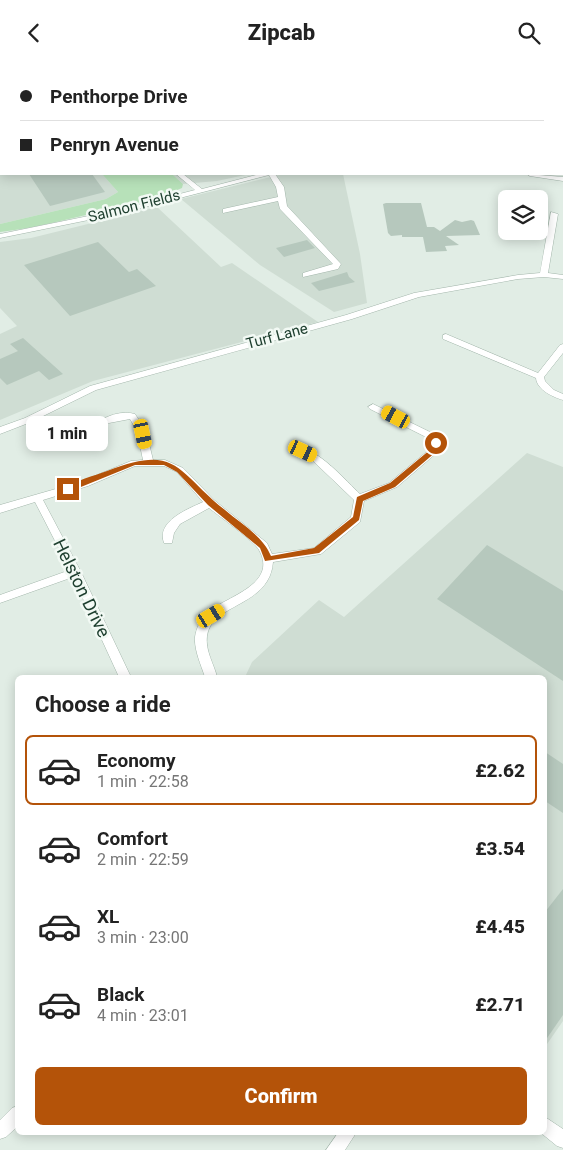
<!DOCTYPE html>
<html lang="en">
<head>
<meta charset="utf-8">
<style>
	body { margin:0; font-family:Roboto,sans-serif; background:#f2f2f2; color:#222; height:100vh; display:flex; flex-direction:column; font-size:19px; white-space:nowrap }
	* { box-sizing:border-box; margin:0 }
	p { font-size:16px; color:#767676 }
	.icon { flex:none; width:28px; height:28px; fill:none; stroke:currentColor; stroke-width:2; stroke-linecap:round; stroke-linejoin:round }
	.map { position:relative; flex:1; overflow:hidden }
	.drawer { position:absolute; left:15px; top:610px; width:532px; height:460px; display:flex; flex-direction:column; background:#fff; border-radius:8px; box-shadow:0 2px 12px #0003 }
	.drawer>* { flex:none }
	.hud { position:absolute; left:0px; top:0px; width:564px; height:110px; box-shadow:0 2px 12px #0003; display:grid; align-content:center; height:110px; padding:0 20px; background:#fff }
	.tools { position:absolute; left:498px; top:125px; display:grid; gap:10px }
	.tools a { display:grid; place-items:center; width:50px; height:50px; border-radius:8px; background:#fff; box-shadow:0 2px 12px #0003; font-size:25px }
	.end { position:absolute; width:22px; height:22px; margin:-11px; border:6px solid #b45309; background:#fff; box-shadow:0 0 0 2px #fff }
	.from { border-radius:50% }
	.bubble { position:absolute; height:35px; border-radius:8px; background:#fff; box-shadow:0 2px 12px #0003; font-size:16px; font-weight:800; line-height:35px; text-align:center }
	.car { position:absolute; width:15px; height:30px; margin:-15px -8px; border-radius:6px; box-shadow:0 0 4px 1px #0007; background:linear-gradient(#f5c518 24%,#345 0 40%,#f5c518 0 76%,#345 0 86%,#f5c518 0) }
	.hud b { display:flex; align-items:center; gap:18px; height:48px; font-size:19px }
	.hud b+b { border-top:1px solid #e0e0e0 }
	.hud i { width:12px; height:12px; background:#222 }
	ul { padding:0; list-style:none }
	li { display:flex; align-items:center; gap:15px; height:70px; margin:0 10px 8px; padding:0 10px; border:2px solid transparent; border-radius:8px }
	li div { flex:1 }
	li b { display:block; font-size:19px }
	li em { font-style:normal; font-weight:800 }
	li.selected { border-color:#b45309 }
	li>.icon { width:45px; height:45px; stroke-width:1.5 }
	h2 { padding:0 20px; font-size:22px; line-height:60px }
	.action { display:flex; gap:10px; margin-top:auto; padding:10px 20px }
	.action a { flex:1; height:58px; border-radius:8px; background:#b45309; color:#fff; font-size:20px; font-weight:800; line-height:58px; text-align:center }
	header { display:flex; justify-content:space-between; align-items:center; height:65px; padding:0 20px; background:#fff; font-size:22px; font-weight:800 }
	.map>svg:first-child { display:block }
</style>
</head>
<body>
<header><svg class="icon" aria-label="back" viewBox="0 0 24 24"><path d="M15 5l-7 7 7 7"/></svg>Zipcab<svg class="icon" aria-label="search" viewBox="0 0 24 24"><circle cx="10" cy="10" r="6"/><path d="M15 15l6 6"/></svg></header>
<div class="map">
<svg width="563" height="1085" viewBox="0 0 563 1085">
	<rect width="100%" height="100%" fill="#e1ede5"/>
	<g fill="#cfddd3">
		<path d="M129,0H327L329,1H124Z"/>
		<path d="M0,33L1,109H102L118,127L106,134L0,159Z"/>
		<path d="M172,109H250L217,116L183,119Z"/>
		<path d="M283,109H343L360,189L367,238L334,247L260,200L181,134Z"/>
		<path d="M157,142L221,202L232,198L318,257L93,316L0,355V269L17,261L0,243V177L31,173Z"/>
		<path d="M527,388L563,402V956L545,982V612H245L252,597L319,535L344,552Z"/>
	</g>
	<g fill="#b7e1b9">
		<path d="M327,0H563V19L562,1Z"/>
		<path d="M102,109H172L183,119L182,123C157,134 129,140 103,146C69,154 35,163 0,167V159L106,134L118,127Z"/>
	</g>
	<g fill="#b6c8bd">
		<path d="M29,109H92L105,127L50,141Z"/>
		<path d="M386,138H421L427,162H434L440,166L455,155L462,157L471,155L474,156L480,170L446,171L459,180L445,181L447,186L426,187L423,172H402V170L391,171L388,168L383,139Z"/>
		<path d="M307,175L315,183L284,192L276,183Z"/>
		<path d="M98,177L129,207L137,204L156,221L70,251L24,200Z"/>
		<path d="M347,207L349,212L355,217L319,226L311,218Z"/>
		<path d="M23,273L63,309L49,315L39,306L7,320L0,313V294L18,286L10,279Z"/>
		<path d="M487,480L563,526V616L437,534Z"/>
		<path d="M545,687L563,699V748L545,736Z"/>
		<path d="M563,824V950L545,976V847Z"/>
	</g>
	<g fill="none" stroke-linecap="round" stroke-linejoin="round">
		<defs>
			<g id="street">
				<path d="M22,0H29L30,1H23Z"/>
				<path d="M176,109H183L202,124L260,109H275L284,122L287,141L341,199L338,204L303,212V208L333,199L280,144L278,136L223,148V144L278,132L276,122L269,110L118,149L0,173V169L118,145L195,125Z"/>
				<path d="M527,109L563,112V116L530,111Z"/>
				<path d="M551,147L558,149L548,208L563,210V214L544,212L518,214L419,232L352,254L96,325L31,357L0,369V362L25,353L90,321L346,250L414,228L518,210L540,208Z"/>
				<path d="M446,269L538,308L560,280L563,279V288L544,312L545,316L554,325L563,329V335C553,332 537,325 536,313L443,274V270Z"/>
				<path d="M373,339L434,369L441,378L440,385L397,422L364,436L360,457L321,489L273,497C270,542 211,538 207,571C205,586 214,599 217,612H205C201,600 194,585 195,572C196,564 201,553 207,548C224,532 279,520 259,485C254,476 219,451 209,443L180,459L174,468L172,478H164C156,456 188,444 203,437L177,407L164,401H135L88,421L43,435L81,507L131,612H119L73,512L0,538V530L70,505L35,437L0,448V440L80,417L131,396L143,395L137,366L130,354L109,358L88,374H82V370C96,356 115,344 135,349L146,366L153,395H165L183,403L214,435L267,478L272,489L314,483L351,452L354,435L311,394L298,387L300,385C316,381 348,418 360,429L389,418L430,384L431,378L428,373L370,344L368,342Z"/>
				<path d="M18,1041V1061L6,1072L0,1074V1055L12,1043Z"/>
				<path d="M545,1052L563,1064V1083L557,1081L541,1068H545Z"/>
				<path d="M338,1068H356L345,1085H326Z"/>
			</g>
		</defs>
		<use href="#street" stroke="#a3b6ab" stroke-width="1"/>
		<use href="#street" fill="#fff" fill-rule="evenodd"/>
	</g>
	<path fill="#b45309" d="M433,376L439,378L437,386L395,422L363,436L359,455L319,488L265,496L260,483L208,440L177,407L164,400H135L71,426L65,424C75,415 94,411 107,406C178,378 176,406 225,445C241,459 263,471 271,491L314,483L353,452L357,432L390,418L431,384Z"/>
	<g text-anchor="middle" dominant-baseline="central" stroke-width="5" stroke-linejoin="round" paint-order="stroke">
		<g font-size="15" fill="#1f4030" stroke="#f2f9f4">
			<text transform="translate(134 141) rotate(-14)">Salmon Fields</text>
			<text transform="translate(277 271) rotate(-15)">Turf Lane</text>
		</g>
		<g font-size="18" fill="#1f4030" stroke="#f2f9f4">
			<text transform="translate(82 523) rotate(64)">Helston Drive</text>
		</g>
	</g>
</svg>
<div class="tools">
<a><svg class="icon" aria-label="layers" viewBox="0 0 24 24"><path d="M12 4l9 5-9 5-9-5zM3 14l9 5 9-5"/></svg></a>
</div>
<i class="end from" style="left:436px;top:378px"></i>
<i class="end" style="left:68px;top:424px"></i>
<div class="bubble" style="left:26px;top:351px;width:82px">1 min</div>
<i class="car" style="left:396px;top:352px;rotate:298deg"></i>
<i class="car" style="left:143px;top:369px;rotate:168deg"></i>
<i class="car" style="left:303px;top:386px;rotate:115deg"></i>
<i class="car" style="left:211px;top:551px;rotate:59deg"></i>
<div class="hud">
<b><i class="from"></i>Penthorpe Drive</b>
<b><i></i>Penryn Avenue</b>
</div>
<section class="drawer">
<h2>Choose a ride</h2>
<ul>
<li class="selected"><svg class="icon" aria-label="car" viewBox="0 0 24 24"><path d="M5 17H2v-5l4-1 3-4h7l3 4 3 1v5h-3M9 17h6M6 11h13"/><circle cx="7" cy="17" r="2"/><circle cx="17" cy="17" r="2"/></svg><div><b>Economy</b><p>1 min · 22:58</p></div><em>£2.62</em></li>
<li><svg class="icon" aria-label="car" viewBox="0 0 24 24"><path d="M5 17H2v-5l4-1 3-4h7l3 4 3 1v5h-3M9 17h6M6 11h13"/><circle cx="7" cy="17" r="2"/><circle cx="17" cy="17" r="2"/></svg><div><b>Comfort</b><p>2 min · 22:59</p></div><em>£3.54</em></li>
<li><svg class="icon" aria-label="car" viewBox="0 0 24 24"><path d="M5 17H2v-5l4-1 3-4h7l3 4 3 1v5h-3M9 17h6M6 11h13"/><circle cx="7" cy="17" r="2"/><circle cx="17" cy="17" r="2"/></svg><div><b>XL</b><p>3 min · 23:00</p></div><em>£4.45</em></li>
<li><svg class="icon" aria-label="car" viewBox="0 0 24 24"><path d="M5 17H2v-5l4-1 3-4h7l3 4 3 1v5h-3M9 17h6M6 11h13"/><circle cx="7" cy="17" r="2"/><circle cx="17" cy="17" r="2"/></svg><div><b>Black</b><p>4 min · 23:01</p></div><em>£2.71</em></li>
</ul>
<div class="action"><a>Confirm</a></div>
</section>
</div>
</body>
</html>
